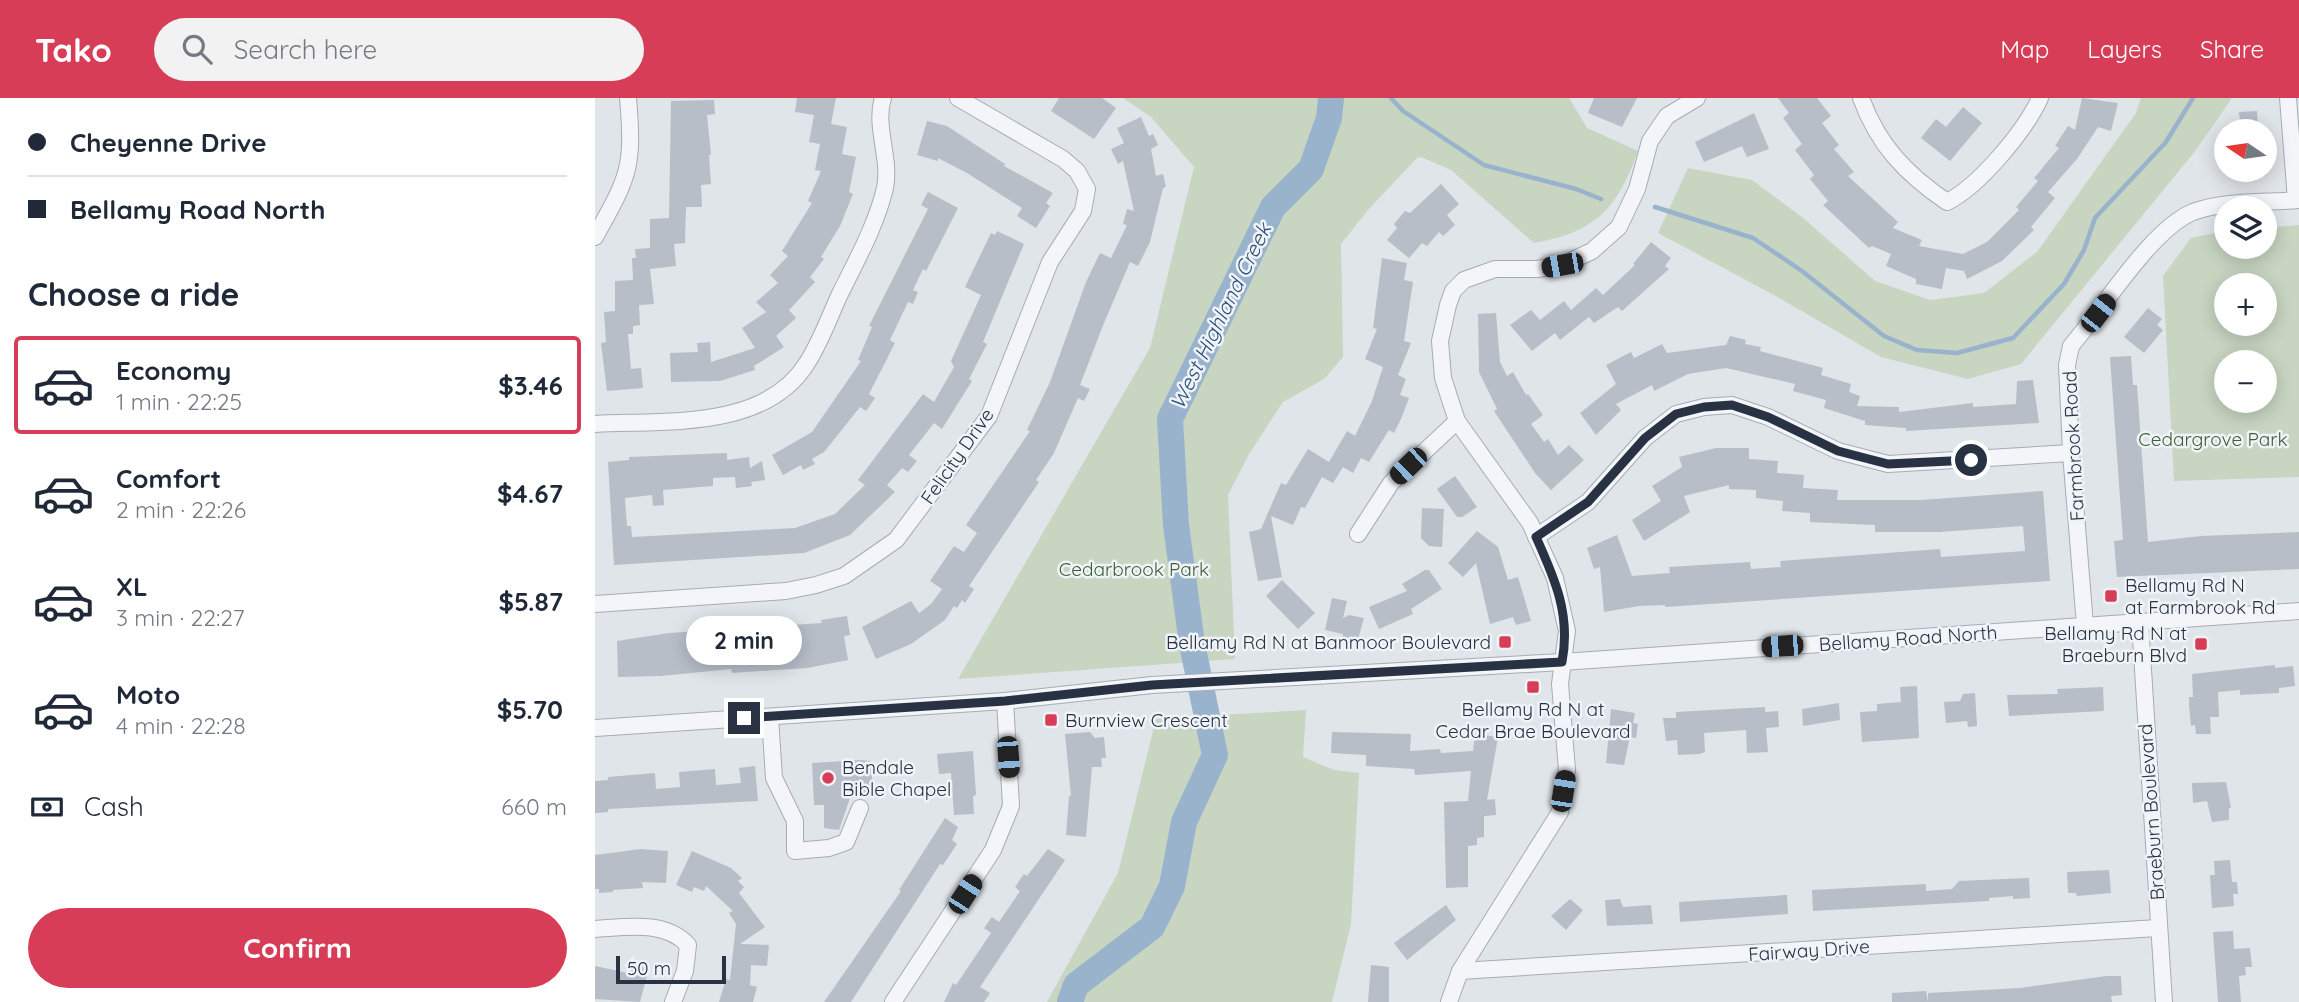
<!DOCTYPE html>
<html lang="en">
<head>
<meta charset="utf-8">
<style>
	body { margin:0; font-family:Quicksand,sans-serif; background:#f2f2f3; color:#1f2937; height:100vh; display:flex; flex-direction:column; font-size:26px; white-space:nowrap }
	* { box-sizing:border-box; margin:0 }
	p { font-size:23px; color:#747a83 }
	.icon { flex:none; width:38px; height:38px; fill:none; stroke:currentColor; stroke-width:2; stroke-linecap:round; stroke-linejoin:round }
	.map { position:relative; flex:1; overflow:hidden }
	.sheet { display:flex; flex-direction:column; background:#fff; width:595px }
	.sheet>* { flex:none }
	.banner { display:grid; align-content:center; height:154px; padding:0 28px; background:#fff }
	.needle { width:46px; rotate:283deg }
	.tools { position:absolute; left:1619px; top:21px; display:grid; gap:14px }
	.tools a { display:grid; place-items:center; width:63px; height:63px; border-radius:50%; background:#fff; box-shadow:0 4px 18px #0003; font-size:35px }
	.scale { position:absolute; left:21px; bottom:18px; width:110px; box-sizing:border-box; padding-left:7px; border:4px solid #283243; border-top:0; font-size:19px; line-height:24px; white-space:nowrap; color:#283243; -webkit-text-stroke:5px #f0f4f8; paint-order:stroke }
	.end { position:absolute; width:32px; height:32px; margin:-16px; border:9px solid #283243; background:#fff; box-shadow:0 0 0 4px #fff }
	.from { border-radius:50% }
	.bubble { position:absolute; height:49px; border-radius:24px; background:#fff; box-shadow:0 4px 18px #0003; font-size:23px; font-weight:700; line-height:49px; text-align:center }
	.car { position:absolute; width:21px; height:42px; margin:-21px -10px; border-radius:9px; box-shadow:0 0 5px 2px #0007; background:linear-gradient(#222 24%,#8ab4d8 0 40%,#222 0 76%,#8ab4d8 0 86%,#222 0) }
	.banner b { display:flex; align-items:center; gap:24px; height:66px; font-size:26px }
	.banner b+b { border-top:2px solid #e0e1e3 }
	.banner i { width:18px; height:18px; background:#1f2937 }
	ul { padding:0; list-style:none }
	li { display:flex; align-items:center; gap:21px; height:98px; margin:0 14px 10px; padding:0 14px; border:4px solid transparent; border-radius:7px }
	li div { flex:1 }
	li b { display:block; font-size:26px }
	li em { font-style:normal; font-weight:700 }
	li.current { border-color:#d83d58 }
	li>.icon { width:63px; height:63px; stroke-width:1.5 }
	h2 { padding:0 28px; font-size:32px; line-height:84px }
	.pay { display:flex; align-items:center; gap:18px; height:77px; padding:0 28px; font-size:26px }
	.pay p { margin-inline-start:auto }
	.cta { display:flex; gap:14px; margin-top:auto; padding:14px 28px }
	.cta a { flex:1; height:80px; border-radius:42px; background:#d83d58; color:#fff; font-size:28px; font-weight:700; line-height:80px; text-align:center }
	header { display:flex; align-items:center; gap:42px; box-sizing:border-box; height:98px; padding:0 35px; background:#d83d58; color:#fff }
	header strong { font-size:33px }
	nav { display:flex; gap:38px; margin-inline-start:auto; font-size:24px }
	.search { width:490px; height:63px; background:#f2f2f3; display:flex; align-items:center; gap:18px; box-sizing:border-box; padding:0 24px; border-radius:38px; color:#747a83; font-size:26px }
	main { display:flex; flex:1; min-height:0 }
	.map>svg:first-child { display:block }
</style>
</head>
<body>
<header>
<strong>Tako</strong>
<div class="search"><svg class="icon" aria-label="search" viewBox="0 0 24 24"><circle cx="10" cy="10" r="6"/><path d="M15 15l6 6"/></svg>Search here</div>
<nav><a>Map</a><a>Layers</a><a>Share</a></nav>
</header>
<main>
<section class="sheet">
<div class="banner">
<b><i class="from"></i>Cheyenne Drive</b>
<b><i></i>Bellamy Road North</b>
</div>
<h2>Choose a ride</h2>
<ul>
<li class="current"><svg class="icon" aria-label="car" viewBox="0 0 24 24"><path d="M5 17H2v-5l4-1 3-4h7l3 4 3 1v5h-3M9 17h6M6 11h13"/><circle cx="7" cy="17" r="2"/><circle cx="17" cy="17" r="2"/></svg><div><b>Economy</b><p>1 min · 22:25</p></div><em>$3.46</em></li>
<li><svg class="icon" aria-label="car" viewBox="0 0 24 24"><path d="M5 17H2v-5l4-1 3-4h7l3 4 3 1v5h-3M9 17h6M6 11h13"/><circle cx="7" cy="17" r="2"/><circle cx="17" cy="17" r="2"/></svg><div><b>Comfort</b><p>2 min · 22:26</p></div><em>$4.67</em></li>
<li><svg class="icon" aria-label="car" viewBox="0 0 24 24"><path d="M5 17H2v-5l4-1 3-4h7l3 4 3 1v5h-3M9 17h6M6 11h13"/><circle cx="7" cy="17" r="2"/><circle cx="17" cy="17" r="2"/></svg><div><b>XL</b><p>3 min · 22:27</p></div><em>$5.87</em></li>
<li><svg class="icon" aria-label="car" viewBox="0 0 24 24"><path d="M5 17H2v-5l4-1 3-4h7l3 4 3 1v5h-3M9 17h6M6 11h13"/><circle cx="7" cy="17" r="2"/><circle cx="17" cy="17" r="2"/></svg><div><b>Moto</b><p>4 min · 22:28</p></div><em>$5.70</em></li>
</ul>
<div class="pay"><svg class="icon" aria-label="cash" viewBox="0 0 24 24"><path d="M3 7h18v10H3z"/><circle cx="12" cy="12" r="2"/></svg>Cash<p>660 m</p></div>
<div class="cta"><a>Confirm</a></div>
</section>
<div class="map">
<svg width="1704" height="904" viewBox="0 0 1704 904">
	<rect width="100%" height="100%" fill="#e0e5ea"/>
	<g fill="#c7d5c1" fill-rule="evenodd">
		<path d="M528,0H974L992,30L1043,53C1022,111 1001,134 939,145L856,72L826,59L822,60L773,112L746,146L748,259L729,281L688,304L654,356L633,397L640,561L363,581L555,250L599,69L556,19Z"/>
		<path d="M1546,0H1637L1601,52L1426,266L1373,281L1286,259L1179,197L1063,135L1093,70L1157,82L1208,120L1280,183L1335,202L1389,195L1442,154L1541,15Z"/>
		<path d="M1704,127V379L1579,383L1568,178L1596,140L1631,133V149H1670V130ZM1670,187V226H1631V187ZM1670,264V303H1631V264Z"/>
		<path d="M711,612L708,659L739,672L764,675L756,826L737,904H452L523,775L561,621Z"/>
	</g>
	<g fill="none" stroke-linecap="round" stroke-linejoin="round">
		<g stroke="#99b3cd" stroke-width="4.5">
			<path d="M796,0L808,13L889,67L981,91L1006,101"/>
			<path d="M1060,109L1158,140L1207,173L1289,238L1322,252L1362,255L1418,240L1469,186L1489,152L1500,120L1571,44L1598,0"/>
		</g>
		<path stroke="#99b3cd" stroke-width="26" d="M475,904L481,887L557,829L577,788L589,724L620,657L597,546L581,427L575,321L678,109L716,71L734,20L736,0"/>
	</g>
	<g fill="#b7bec8">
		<path d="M202,0H241L236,26L252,29L247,56L261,59L254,94L258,96L245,128L226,159L229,161L215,179L220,184L194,212L201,220L181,238L189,249L159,268L160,272L125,283L76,284L75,255L103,254L102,245L115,244L116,264L160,250L147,230L171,214L161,204L183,185L175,177L193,158L187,153L217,105L213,103L226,73L220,72L225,46L214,44L219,17L200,14Z"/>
		<path d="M464,0H507L521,10L499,41L456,13Z"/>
		<path d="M999,0H1042L1027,29L993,15Z"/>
		<path d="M1183,0H1222L1236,18L1227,25L1244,47L1239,51L1259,74L1253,78L1303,124L1298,130L1327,142L1324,148L1368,156L1392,144L1424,112L1421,109L1443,83L1439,80L1464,50L1460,48L1473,28L1480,32L1487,0L1523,5L1516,33L1503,29L1482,61L1453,94L1460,100L1436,129L1439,132L1407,163L1372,181L1369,173L1351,170L1347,191L1321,186V181L1291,168L1296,156L1277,148L1274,150L1228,107L1233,103L1215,81L1219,77L1200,52L1207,46L1188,20L1194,15Z"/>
		<path d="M119,2L120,16L112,17L116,57H114L116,86L106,87L107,109H91L90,145L79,146L81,168L55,171L59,206L44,207L45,227L38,228V236H33L36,271L46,270L48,290L12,293L6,245L11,244L9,214L20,213V183L38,182L37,160H41L40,151L55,150V121L74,120L76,3Z"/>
		<path d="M1368,9L1387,25L1355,63L1326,40L1341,21L1351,29Z"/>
		<path d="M1662,13L1663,33H1646L1644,14Z"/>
		<path d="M1159,15L1174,51L1152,59L1147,48L1109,64L1100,44Z"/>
		<path d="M546,19L554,38L558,36L563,47L556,51L561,78L568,76L571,89L568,90L555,144L543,168L535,164L509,225L485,287L495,291L489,303L483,300L459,355L441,382L444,384L374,488L379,491L370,505L367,502L362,510L359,508L350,522L316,546L281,561L267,529L316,503L324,515L336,506L347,491L335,483L359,448L369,454L382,435L371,427L435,333L432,332L455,284L491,184L505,155L516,160L532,127L528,126L532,111L539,113L528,63L523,66L516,51L529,45L522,30Z"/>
		<path d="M332,23L352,28L410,66L409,68L458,95L451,105L455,108L441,130L422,118L427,110L372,75L343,60V63L322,57Z"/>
		<path d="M846,86L864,106L852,117L860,127L848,138L844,134L832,148L827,145L814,160L792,142L802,130L799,126L810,113L815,115Z"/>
		<path d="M333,94L363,110L331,173L328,171L318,192L323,194L318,206L313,204L295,242L300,245L274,296L280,300L271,313L265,309L229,354L217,361L220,366L208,372L206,367L188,377L177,357L217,334L266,263L263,262L277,229L274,228L333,111L326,107Z"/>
		<path d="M402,133L429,146L388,244L392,246L374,281L377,283L347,331L339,325L314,357L322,363L313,374L307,370L292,387L300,394L255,437L209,455L19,467L13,364L34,362V359L132,355V362L154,359L155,370L167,363L170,382L156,384L157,388L141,390L140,379L118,380V388L68,392L69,407L58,408L57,397L30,400L32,428H36L37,439L200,430L240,416L270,387L263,382L328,296L339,304L359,269L356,263L386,197L370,189L396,135L400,137Z"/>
		<path d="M1056,144L1076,160L1070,168L1074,171L1027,213L1023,209L999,225L994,219L965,242L960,235L937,253L915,227L936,212L945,222L969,203L976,212L1001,190L1008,197L1040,167L1038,166Z"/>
		<path d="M787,160L812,165L809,182L818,184L809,243L816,245L803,277L811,281L805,297L814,300L806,321L799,335L794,332L774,364L766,360L758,375L748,369L738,385L727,379L710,410L706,409L698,427L676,418L687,479L663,483L654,434L666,431L686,385L691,387L713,351L734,364L752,333L760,338L777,303L788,269L770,261L782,231L778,230Z"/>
		<path d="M1553,210L1567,221L1562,227L1568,232L1549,255L1529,239Z"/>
		<path d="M901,215L905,264L912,278L918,274L931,297L933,296L948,317L936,326L949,344L953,341L963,357L974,347L989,362L956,392L940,375L899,313L902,311L884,274L883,216Z"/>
		<path d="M1135,238L1151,242L1150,246L1166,249L1165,253L1228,270L1226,277L1256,286L1254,294L1265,298L1262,308L1304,309V314L1378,305V309L1421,306L1422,283L1438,282L1444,325L1311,333V330L1270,327V323L1229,310L1231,302L1198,293L1200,286L1131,270L1093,276L1059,293L1057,287L1021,306L1026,312L1001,337L985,315L1021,286L1011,267L1036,254L1039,260L1067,246L1072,255L1131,247Z"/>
		<path d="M1536,258L1538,287H1542L1553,444L1606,438L1704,434V471L1522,479L1519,443L1528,442L1515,259Z"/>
		<path d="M1121,350H1154V361L1183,363L1182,375L1209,377L1208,390L1243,392L1242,402H1326L1448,393L1455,483L1070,509V507L1044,508L1009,514L1005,469L999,471L992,450L1022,437L1037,478L1075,475L1074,469L1155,464L1156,471L1186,469L1185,463L1345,451L1346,459L1430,453L1428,428L1344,434H1280V427L1215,424V415L1187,413L1188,403L1161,400V392L1134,391V387L1089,398L1095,414L1049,443L1037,422L1066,403L1057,388L1087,369L1084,359Z"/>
		<path d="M860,378L882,409L867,419H862L842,391Z"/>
		<path d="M827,410L849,411L847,449L834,448L826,440Z"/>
		<path d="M882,433L903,449L913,482L923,479L936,523L921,527L918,519L895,526L881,465L868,479L853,465Z"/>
		<path d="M830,472H834L847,491L816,511L818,516L784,531L774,509L812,493L807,486Z"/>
		<path d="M687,482L720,515L703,531L671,498Z"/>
		<path d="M737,500L752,503L748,520L754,517L769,520L762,545L747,542L748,536L730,532Z"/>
		<path d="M252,518L255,537L249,538L253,562L212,570L137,575L136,571L66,578L23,579L22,543L74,535L227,525L226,522Z"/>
		<path d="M1680,567V570L1698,568L1700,588L1684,590V595L1645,597V592L1623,594L1624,619H1615L1616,636H1601L1600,627L1596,628L1594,608V599H1598L1597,576Z"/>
		<path d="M1322,588L1324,640L1267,644L1265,614L1282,613V606L1306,604L1305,589Z"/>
		<path d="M1508,589L1509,613L1414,618L1412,597L1463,596L1462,591Z"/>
		<path d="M1380,595L1382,628L1373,629L1372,623L1351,625L1349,604L1365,603L1368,596Z"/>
		<path d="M1244,605L1245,622L1208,628L1207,611Z"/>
		<path d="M1170,609V614L1183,613L1184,629L1171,630L1173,654L1152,655L1151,632L1109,635L1110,654L1104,656L1083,657L1082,642L1071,643L1068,620H1081V614Z"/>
		<path d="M1016,611L1040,615L1038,625L1043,626L1041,640L1035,639L1029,667L1011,665Z"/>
		<path d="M495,634L500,640L509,639L511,660H506L507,669H497L491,739L471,737L474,698H476L470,636Z"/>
		<path d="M737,634L816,636L815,653L845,651L846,655L878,653L880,636L903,639L892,702L900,701L901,717L889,718V739L882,740V747L873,748V789L851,790L849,704L873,703L876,673L820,677L819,671L771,668V657L736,655Z"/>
		<path d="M378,653L381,697L378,698L379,716L359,717L356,675L344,676L342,656Z"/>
		<path d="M266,662L276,663L278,699L255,700L244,732L229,730V707H219L217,665Z"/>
		<path d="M160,668L163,703L13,711V714L0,715V683L13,682V679L60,675L61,691L85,689L84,674L120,671L121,687L146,685L144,670Z"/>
		<path d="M1631,684L1636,710H1634V722L1617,724L1612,703L1598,705L1597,685Z"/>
		<path d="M350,720L363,729L357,742L362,746L348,767L345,766L256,904H229L306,793L304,792Z"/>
		<path d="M46,751L73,753L71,785L47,784L48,790L18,792V794L4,795V791H0V757Z"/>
		<path d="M453,751L470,762L385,889L395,895L389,904H349L358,885L361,887L396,835L389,830L397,819L404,824L425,793L420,789L429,776L432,778Z"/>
		<path d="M97,753L136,770L147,780L143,783L149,789L144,795L170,829L145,846L174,847L172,868L156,867L155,887L162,889L158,904H124L131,881L135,882L141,826L134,815L138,813L111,788L109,793L99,789L97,794L81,787Z"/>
		<path d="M1635,762L1637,784H1642L1643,796H1638L1639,808L1617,810L1615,777H1620L1619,763Z"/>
		<path d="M1514,772L1516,795L1482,798L1481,795H1473L1472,774Z"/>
		<path d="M1434,780L1435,800L1418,801V798L1394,800V803L1218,813L1217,792L1331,786V793L1357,791L1364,783Z"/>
		<path d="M1192,797L1193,816L1085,824L1084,804Z"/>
		<path d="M975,801L988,812L971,832L956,818Z"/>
		<path d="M1025,801L1028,809L1056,807L1058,826L1012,828L1010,802Z"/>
		<path d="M851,807L861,822L812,862L799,845Z"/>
		<path d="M1638,833L1639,851L1655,850L1657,869H1650L1651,877L1644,878L1646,904H1623L1618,834Z"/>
		<path d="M36,865L54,870L45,904L0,901V868L33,875Z"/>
		<path d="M776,867L794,869V904H773Z"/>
		<path d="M1511,878H1526L1527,897L1516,898L1517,904H1333V895L1425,890Z"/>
		<path d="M1331,893L1333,904H1297V895Z"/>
	</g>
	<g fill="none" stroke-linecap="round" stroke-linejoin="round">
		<defs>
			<g id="minor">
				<path d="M1266,0C1283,47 1311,76 1352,104C1384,88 1430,33 1445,0"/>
				<path d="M1693,0L1701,102"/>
				<path d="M0,139C34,78 39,70 33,0"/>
				<path d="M0,326C68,322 170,333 212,265C225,245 234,220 244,198C261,163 281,128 290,90C296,60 279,28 288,0"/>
				<path d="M763,436L796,385L862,323"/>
				<path d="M941,439L993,404L1050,340L1081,316L1109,309L1137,307L1173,319L1243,353L1293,366L1476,355"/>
				<path d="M0,506L191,493L221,487L249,478L301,442L394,318L455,164L488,113L492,91L482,73L468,61L363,0"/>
				<path d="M1545,524L1569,904"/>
				<path d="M1490,527L1476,355L1472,267L1476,248C1507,212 1556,131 1598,114C1630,102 1670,105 1704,102"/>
				<path d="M175,619L179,680L200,723V753L234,750L251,744L265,710"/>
				<path d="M0,630L410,603L557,587L967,564L1704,513"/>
				<path d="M0,831C32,829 70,822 93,847L90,873L78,904"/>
				<path d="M865,873L1563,830"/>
				<path d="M298,904L398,752L416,708L410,603"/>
				<path d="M854,904L865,873L965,714L972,672L965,586L972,533L960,480L935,425L862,323L848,280L845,243L853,207L858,193L869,182L900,171H942L967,167L997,153L1024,129L1042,91L1055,43L1072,18L1102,0"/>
			</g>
		</defs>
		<use href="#minor" stroke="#a5acb5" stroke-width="18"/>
		<use href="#minor" stroke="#f4f5f8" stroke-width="16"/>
	</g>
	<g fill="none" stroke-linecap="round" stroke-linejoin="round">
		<path stroke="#283243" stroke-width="9" d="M149,620L410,603L557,587L967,564C976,517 960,481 941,439L993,404L1050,340L1081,316L1109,309L1137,307L1173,319L1243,353L1293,366L1376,362"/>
	</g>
	<g fill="#d83d58" stroke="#f0f4f8" stroke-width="2.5">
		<rect x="1509" y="491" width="14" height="14" rx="3.5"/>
		<rect x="903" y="537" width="14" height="14" rx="3.5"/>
		<rect x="1599" y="539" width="14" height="14" rx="3.5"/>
		<rect x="931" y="582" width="14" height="14" rx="3.5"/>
		<rect x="449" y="615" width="14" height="14" rx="3.5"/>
		<circle cx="233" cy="680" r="7"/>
	</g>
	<g text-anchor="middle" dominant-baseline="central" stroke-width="5" stroke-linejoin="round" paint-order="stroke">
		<g font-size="19" fill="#3d6034" stroke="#f0f4f8">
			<text x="1618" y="341">Cedargrove Park</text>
			<text x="539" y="471">Cedarbrook Park</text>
		</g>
		<g font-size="19" fill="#283243" stroke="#f0f4f8">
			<text transform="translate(1478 348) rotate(-93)">Farmbrook Road</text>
			<text transform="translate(362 358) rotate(-55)">Felicity Drive</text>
			<text transform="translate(1313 540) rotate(-4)">Bellamy Road North</text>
			<text transform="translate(1556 714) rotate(-94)">Braeburn Boulevard</text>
			<text transform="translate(1214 852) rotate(-4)">Fairway Drive</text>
		</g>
		<g font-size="19" fill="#283243" stroke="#f0f4f8" text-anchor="start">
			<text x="1530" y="487">Bellamy Rd N<tspan x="1530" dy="22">at Farmbrook Rd</tspan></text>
			<text x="1592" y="535" text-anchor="end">Bellamy Rd N at<tspan x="1592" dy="22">Braeburn Blvd</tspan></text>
			<text x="896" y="544" text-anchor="end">Bellamy Rd N at Banmoor Boulevard</text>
			<text x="938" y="611" text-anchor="middle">Bellamy Rd N at<tspan x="938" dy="22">Cedar Brae Boulevard</tspan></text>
			<text x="470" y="622">Burnview Crescent</text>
			<text x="247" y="669">Bendale<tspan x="247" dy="22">Bible Chapel</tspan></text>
		</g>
		<g font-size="21" font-style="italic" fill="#2f527a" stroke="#f0f4f8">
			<text transform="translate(625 218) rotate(-64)">West Highland Creek</text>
		</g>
	</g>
</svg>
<div class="tools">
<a><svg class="needle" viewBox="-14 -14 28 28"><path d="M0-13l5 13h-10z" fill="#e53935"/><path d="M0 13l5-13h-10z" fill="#747a83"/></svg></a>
<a><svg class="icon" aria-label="layers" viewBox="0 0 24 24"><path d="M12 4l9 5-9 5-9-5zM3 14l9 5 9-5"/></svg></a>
<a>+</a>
<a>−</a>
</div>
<div class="scale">50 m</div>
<i class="end from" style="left:1376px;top:362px"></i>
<i class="end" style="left:149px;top:620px"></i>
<div class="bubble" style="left:91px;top:518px;width:116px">2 min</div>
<i class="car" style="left:967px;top:167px;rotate:260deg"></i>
<i class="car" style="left:1503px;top:215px;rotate:38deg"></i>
<i class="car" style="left:813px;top:368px;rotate:226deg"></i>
<i class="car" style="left:1187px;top:548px;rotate:266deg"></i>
<i class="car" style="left:413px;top:659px;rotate:176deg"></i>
<i class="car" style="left:968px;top:693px;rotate:9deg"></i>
<i class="car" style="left:370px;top:796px;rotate:33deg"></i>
</div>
</main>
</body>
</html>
